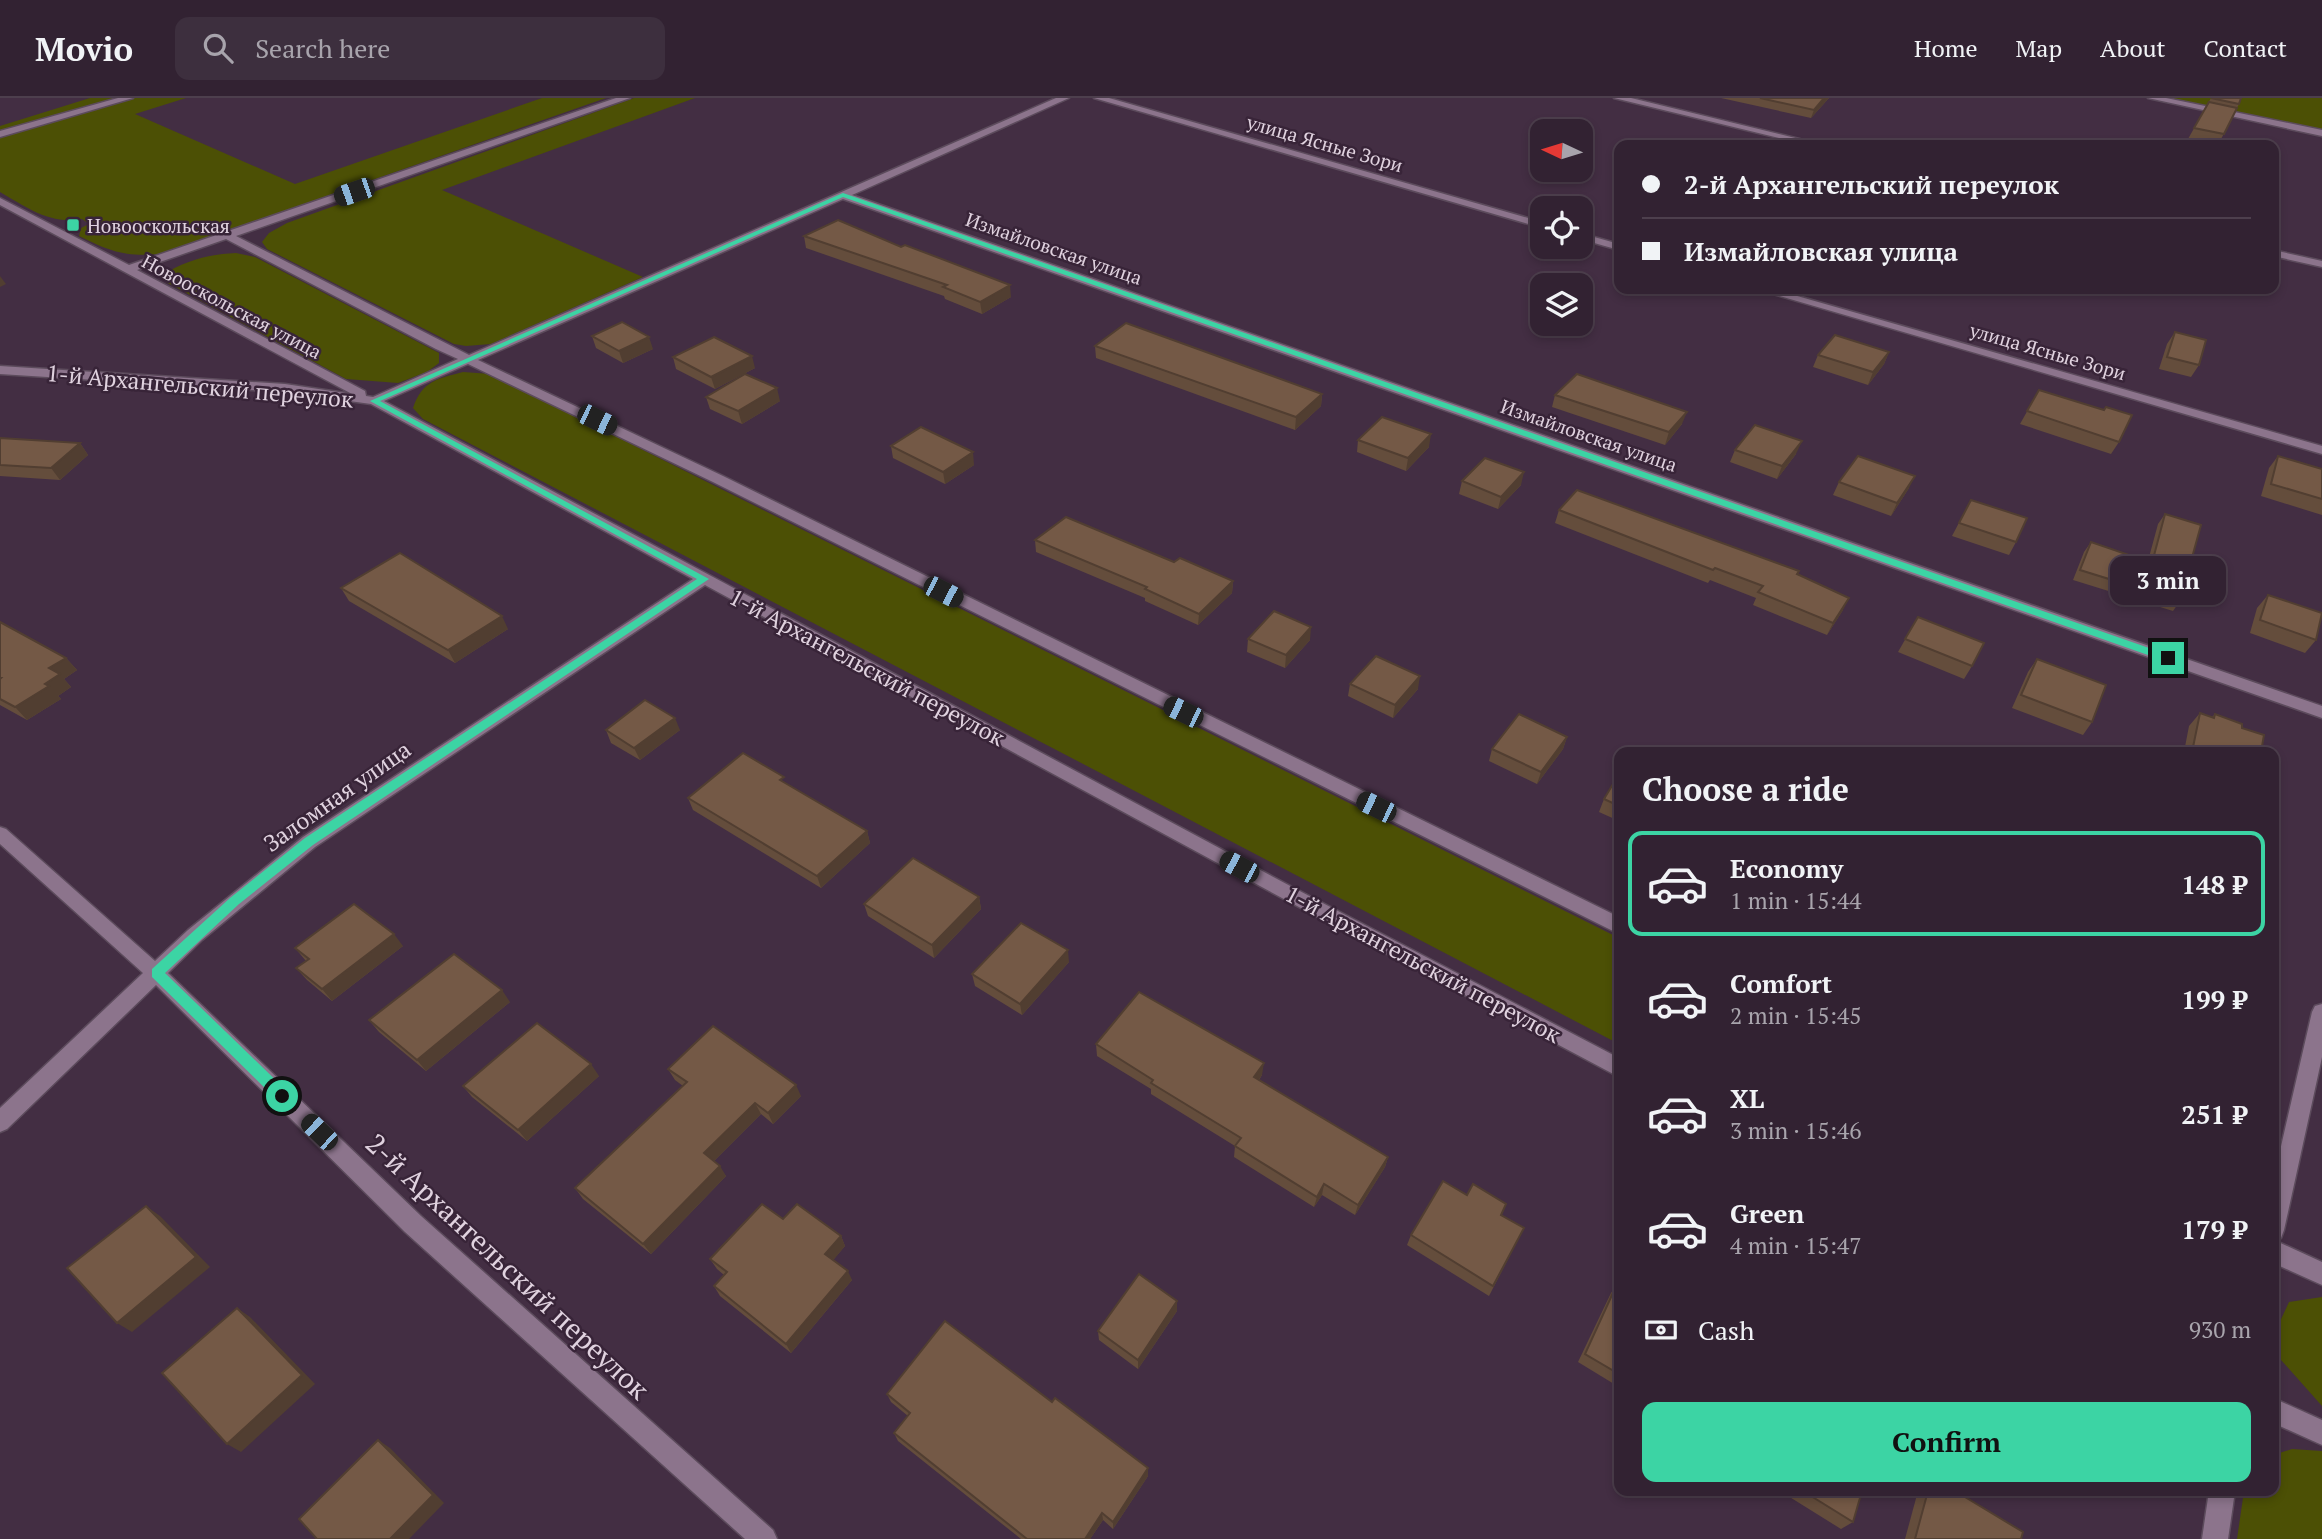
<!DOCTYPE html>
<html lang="en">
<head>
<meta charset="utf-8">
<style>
	body { margin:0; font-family:"PT Serif",serif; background:#3d2f3e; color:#f1f3f6; height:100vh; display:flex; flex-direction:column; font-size:26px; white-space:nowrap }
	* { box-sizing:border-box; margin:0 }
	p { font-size:23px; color:#a8a4ac }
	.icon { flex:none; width:38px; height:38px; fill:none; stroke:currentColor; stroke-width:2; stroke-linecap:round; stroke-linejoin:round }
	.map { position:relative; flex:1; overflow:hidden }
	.side { position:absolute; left:1614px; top:649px; width:665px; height:749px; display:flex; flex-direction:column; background:#322232; border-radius:14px; box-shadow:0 4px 10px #0003,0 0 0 2px #4d3f4d }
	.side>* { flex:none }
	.top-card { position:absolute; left:1614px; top:42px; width:665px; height:154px; border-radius:14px; box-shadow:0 4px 10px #0003,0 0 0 2px #4d3f4d; display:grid; align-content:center; height:154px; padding:0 28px; background:#322232 }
	.needle { width:46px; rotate:274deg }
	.buttons { position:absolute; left:1530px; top:21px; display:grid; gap:14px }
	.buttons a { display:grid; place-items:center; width:63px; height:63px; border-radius:14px; background:#322232; box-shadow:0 4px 10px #0003,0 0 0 2px #4d3f4d; font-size:35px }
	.end { position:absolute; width:32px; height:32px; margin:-16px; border:9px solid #3cd4a4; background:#111; box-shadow:0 0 0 4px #111 }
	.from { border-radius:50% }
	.bubble { position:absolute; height:49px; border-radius:14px; background:#322232; box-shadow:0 4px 10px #0003,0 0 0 2px #4d3f4d; font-size:23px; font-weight:800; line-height:49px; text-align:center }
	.car { position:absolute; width:21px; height:42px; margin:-21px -10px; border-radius:9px; box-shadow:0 0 5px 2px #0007; background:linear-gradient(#222 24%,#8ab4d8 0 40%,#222 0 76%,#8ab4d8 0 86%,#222 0) }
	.top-card b { display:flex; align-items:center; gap:24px; height:66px; font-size:26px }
	.top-card b+b { border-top:2px solid #4d3f4d }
	.top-card i { width:18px; height:18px; background:#f1f3f6 }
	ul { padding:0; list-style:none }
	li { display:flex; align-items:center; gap:21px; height:105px; margin:0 14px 10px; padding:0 14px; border:4px solid transparent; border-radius:14px }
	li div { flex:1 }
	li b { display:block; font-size:26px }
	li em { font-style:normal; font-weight:800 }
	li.current { border-color:#3cd4a4 }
	li>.icon { width:63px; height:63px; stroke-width:1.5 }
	h2 { padding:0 28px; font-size:32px; line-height:84px }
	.pay { display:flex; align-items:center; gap:18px; height:77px; padding:0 28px; font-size:26px }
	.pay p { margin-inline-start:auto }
	.button { display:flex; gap:14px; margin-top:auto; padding:14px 28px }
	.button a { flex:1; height:80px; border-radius:14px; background:#3cd4a4; color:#111; font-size:28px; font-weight:800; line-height:80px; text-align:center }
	header { display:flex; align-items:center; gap:42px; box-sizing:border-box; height:98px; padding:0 35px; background:#322232; border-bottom:2px solid #4d3f4d }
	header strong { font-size:33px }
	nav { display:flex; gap:38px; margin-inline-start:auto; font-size:24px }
	.search { width:490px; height:63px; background:#3d2f3e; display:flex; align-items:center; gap:18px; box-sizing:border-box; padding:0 24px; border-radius:14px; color:#a8a4ac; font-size:26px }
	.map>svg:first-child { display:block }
</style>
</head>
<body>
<header>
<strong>Movio</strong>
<div class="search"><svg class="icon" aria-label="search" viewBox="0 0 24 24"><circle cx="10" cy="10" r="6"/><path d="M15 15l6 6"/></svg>Search here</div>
<nav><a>Home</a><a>Map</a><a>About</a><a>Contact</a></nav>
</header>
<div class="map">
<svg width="2322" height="1441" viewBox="0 0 2322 1441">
	<rect width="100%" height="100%" fill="#432e43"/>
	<g fill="#4c5005">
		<path d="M90,0H186L135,16L295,86L542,0H606L161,156C126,159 111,154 79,138L81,130L89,126L82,121C50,127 26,109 0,94V28Z"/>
		<path d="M634,0H695L442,92L643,179L491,246L466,248L454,246L267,151L262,144L269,135L287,125Z"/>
		<path d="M2159,0H2322V34Z"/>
		<path d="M236,155L255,159L439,255V265L427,274L398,285L346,281L166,184L169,173C191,161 211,156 236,155Z"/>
		<path d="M463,274L491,276L1619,840V946L423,321L413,310C422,283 437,281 463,274Z"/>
		<path d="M2322,1199V1308L2281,1262L2275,1234L2289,1204Z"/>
		<path d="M2292,1351L2322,1353V1441H2237L2244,1393H2273V1357Z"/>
	</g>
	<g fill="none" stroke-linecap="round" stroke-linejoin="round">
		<defs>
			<g id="minor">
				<path d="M118,0H133L0,39V33Z"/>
				<path d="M616,0H630L236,138L469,257L1056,0H1069L852,97L2322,608V620L843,101L478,262L723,378L1619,819V836L713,384L468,266L384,303L1294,790L1619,960V979L1282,800L705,487L315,749L202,842L168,875L421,1118L773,1432L777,1441H745L405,1134L156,887L7,1031L0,1034V1010L143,875L0,746V729L6,731L155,863L188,832L303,739L693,481L371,306L285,294L0,276V268L285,286L352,296L0,107V100L129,167ZM226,141L436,251L458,261L373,299L366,298L365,293L137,172Z"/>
				<path d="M1094,0H1109L1542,124V130Z"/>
				<path d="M1614,0H1631L1824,47H1808Z"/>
				<path d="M2148,0H2166L2322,32V38Z"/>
				<path d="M1580,135L1619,146V152L1580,141Z"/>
				<path d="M2273,152L2322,163V169L2273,158Z"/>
				<path d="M1756,191H1773L2322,348V356Z"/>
				<path d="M2322,906V959L2284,1132L2281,1140L2274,1142L2322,1164V1187L2273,1165V1083L2312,914L2315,908Z"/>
				<path d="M2273,1300L2322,1322V1347L2273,1325Z"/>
				<path d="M2209,1393H2235L2228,1441H2202Z"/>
			</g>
		</defs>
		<use href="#minor" stroke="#5c4b5c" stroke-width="3"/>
		<use href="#minor" fill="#8c748c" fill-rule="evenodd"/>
	</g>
	<g fill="#644d3c">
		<path d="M1721,0H1829L1811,20Z"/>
		<path d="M2211,0L2239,6L2218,47L2188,41Z"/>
		<path d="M804,138L1011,199L982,216L945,201L944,198L806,150Z"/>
		<path d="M2175,234L2199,267L2191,279L2159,271L2167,246Z"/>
		<path d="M592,238L653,251L623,265L596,250Z"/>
		<path d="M1095,248L1322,296L1321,308L1295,332L1096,260Z"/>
		<path d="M1889,254L1884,266L1868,287L1813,269L1818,257Z"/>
		<path d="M673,259L755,270L715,291L676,271Z"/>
		<path d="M2039,292L2119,344L2111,356L2020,326Z"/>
		<path d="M1555,297L1682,326L1665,347L1552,309Z"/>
		<path d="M706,299L780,303L742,326L710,311Z"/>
		<path d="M0,340L80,345L88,357L60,382L0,378Z"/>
		<path d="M1358,342L1429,349L1406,373L1357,354Z"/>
		<path d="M891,348L974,367L945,386L893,360Z"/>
		<path d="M1735,352L1796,356L1777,381L1730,364Z"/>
		<path d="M2278,358L2322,371V417L2261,398L2269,370Z"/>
		<path d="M1462,383L1521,387L1498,411L1459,396Z"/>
		<path d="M1839,384L1909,390L1891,418L1833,397Z"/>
		<path d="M1971,402L2016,444L2009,457L1952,438Z"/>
		<path d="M1559,412L1799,473L1798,477L1843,512L1827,537L1753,507L1756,500L1710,482L1708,485L1555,425Z"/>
		<path d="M2165,416L2180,503L2173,513L2073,482L2084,454L2091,444L2148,463L2158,426Z"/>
		<path d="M1035,442L1174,464L1233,483L1232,495L1198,527L1145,503V500L1036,454Z"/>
		<path d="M341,490L508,531L455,565L349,503Z"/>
		<path d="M2268,497L2316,542L2305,555L2250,535L2257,510Z"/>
		<path d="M1918,519L1972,568L1964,581L1898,554Z"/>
		<path d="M0,524L66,560L77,572L64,581L71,589L58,598L61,601L27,622L0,607Z"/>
		<path d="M1248,541L1310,542L1285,570L1247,554Z"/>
		<path d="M2037,561L2092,624L2083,637L2012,610L2028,574Z"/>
		<path d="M1350,586L1418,591L1393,620L1348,598Z"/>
		<path d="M2200,615L2212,619L2215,616L2242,630L2261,654H2184L2189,628Z"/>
		<path d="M606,632H680L640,662L611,645Z"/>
		<path d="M1567,639L1563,651L1537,686L1489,663L1492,651Z"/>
		<path d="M1619,676V723L1599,714L1604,701Z"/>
		<path d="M786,686L867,733L870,745L821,790L693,712L688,700Z"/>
		<path d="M979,799L981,811L934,860L868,818L864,806Z"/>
		<path d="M403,848L332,903L307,882L296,870L306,863L295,850Z"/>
		<path d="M1069,864L1022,917L975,888L972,876Z"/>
		<path d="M510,904L426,973L379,934L369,922Z"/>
		<path d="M1096,946L1262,977L1259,982L1388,1059L1385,1069L1355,1117L1322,1097L1314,1109L1234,1059L1235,1048L1151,996V991L1097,958Z"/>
		<path d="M668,971L801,998L773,1026L761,1016L714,1063L726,1078L651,1156L583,1101L575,1090L683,988L675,982Z"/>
		<path d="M599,978L527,1043L472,999L463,988Z"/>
		<path d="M1501,1117L1524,1130L1489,1198L1407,1147L1411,1137Z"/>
		<path d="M783,1121L841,1138L845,1148L833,1162L852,1182L791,1255L720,1198L714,1188L724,1177L717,1171L710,1161Z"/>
		<path d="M1617,1186H1619V1289L1578,1264L1611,1195Z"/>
		<path d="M1177,1203V1213L1138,1271L1099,1242L1098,1233Z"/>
		<path d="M887,1296L1148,1378L1113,1431L1103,1422L1090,1441H1021L898,1343L894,1335L908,1318L891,1304Z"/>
		<path d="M1780,1393H1862L1853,1424L1841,1431Z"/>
		<path d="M1918,1393H1955L2021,1441H1905Z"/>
	</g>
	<g fill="#513e31">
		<path d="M1824,0H1829L1811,20L1814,12Z"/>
		<path d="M0,178L6,186L0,189Z"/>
		<path d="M1010,187L1011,199L982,216L980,204Z"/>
		<path d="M649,239L653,251L623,265L619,253Z"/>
		<path d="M1889,254L1884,266L1868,287L1873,274Z"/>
		<path d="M752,258L755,270L715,291L711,279Z"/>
		<path d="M777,290L780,303L742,326L738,313Z"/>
		<path d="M1322,296L1321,308L1295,332L1296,319Z"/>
		<path d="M1687,314L1682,326L1665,347L1669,334Z"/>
		<path d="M1431,336L1429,349L1406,373L1408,360Z"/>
		<path d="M1802,343L1796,356L1777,381L1782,368Z"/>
		<path d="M80,345L88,357L60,382L51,370Z"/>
		<path d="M973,354L974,367L945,386L943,374Z"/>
		<path d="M1524,374L1521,387L1498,411L1501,399Z"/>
		<path d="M1915,378L1909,390L1891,418L1897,405Z"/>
		<path d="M1233,483L1232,495L1198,527L1199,516Z"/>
		<path d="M1849,500L1843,512L1827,537L1833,525Z"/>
		<path d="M502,518L508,531L455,565L448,552Z"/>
		<path d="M1311,529L1310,542L1285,570L1286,557Z"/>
		<path d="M66,560L77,572L64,581L71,589L58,598L61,601L27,622L15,609L45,586L49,570Z"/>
		<path d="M1420,578L1418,591L1393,620L1395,607Z"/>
		<path d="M675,620L680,632L640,662L634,650Z"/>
		<path d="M1567,639L1563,651L1537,686L1541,674Z"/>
		<path d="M867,733L870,745L821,790L817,778Z"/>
		<path d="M979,799L981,811L934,860L932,847Z"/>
		<path d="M394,836L403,848L332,903L322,891Z"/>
		<path d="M1068,852L1069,864L1022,917L1020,906Z"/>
		<path d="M502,892L510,904L426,973L417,962Z"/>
		<path d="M1264,965L1262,977L1253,990L1254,979Z"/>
		<path d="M591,966L599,978L527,1043L518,1032Z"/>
		<path d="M796,987L801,998L773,1026L768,1015Z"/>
		<path d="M755,1005L761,1016L711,1066L704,1055Z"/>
		<path d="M1388,1059L1385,1069L1355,1117L1358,1107Z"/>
		<path d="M720,1068L726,1078L651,1156L643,1146Z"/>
		<path d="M1324,1086L1322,1097L1314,1109L1317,1099Z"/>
		<path d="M146,1108L160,1118L210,1169L132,1234L117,1225Z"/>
		<path d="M841,1138L845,1148L830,1166L825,1156Z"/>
		<path d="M848,1173L852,1182L791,1255L786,1246Z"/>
		<path d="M1177,1203V1213L1138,1271V1262Z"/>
		<path d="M237,1210L250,1219L315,1286L241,1354L227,1346Z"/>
		<path d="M378,1342L390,1350L444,1405L409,1441H390Z"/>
		<path d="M1148,1370V1378L1113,1431V1424Z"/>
		<path d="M1102,1415L1103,1422L1090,1441H1085Z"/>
	</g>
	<g fill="#745946" stroke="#513e31" stroke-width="2">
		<path d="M1760,0H1824L1814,12Z"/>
		<path d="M2211,0H2241L2239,6Z"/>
		<path d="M2209,4L2237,10L2224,36L2194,30Z"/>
		<path d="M838,122L901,149L905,147L1010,187L980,204L943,189L947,187L804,138Z"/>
		<path d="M622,224L649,239L619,253L592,238Z"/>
		<path d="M1126,225L1322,296L1296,319L1095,248Z"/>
		<path d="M2175,234L2206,242L2199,267L2167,259Z"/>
		<path d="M1835,237L1889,254L1873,274L1818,257Z"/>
		<path d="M714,239L752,258L711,279L673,259Z"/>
		<path d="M745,276L777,290L738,313L706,299Z"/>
		<path d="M1577,276L1687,314L1669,334L1555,297Z"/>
		<path d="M2039,292L2104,312L2106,309L2132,317L2119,344L2027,313Z"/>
		<path d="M1382,319L1431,336L1408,360L1358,342Z"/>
		<path d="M1755,327L1802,343L1782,368L1735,352Z"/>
		<path d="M921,329L973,354L943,374L891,348Z"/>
		<path d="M0,340L80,345L51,370L0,367Z"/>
		<path d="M1858,358L1915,378L1897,405L1839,384Z"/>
		<path d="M2278,358L2322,371V401L2271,386Z"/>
		<path d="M1485,360L1524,374L1501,399L1462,383Z"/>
		<path d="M1577,392L1799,473L1797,476L1849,500L1833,525L1758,494L1763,488L1715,470L1713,472L1559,412Z"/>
		<path d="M1971,402L2027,420L2016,444L1959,425Z"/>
		<path d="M2165,416L2201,427L2180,503L2080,472L2091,444L2152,465Z"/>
		<path d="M1066,419L1174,464L1180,460L1233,483L1199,516L1145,491L1147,489L1035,442Z"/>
		<path d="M400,455L502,518L448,552L341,490Z"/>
		<path d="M2268,497L2322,515L2316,542L2260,522Z"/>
		<path d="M1274,513L1311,529L1286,557L1248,541Z"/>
		<path d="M1918,519L1984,545L1972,568L1905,541Z"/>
		<path d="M0,524L66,560L49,570L60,576L45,586L49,588L15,609L0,601V581L1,580H0Z"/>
		<path d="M1376,558L1420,578L1395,607L1350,586Z"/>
		<path d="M2037,561L2106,587L2092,624L2021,597Z"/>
		<path d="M645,602L675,620L634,650L606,632Z"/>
		<path d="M2200,615L2214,620L2215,616L2242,626V630L2264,637L2261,654H2192Z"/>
		<path d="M1519,616L1567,639L1541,674L1492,651Z"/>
		<path d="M743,655L784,679L780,682L867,733L817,778L688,700Z"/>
		<path d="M1619,676V708L1604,701Z"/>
		<path d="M913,760L979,799L932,847L864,806Z"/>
		<path d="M354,806L394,836L322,891L296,870L309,861L295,850Z"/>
		<path d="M1021,825L1068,852L1020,906L972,876Z"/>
		<path d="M454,856L502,892L417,962L369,922Z"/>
		<path d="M1139,894L1264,965L1254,979L1388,1059L1358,1107L1324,1086L1317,1099L1235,1048L1241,1040L1151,985L1153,982L1096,946Z"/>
		<path d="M537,925L591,966L518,1032L463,988Z"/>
		<path d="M713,928L796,987L768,1015L755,1005L704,1055L720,1068L643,1146L575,1090L687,984L668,971Z"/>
		<path d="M1443,1083L1467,1097L1473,1086L1506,1106L1501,1117L1524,1130L1493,1188L1411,1137Z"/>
		<path d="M762,1106L783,1121L797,1106L841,1138L825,1156L848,1173L786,1246L714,1188L727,1174L710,1161Z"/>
		<path d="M146,1108L196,1159L117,1225L67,1170Z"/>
		<path d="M1139,1176L1177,1203L1138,1262L1098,1233Z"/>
		<path d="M1617,1186H1619V1276L1585,1256Z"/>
		<path d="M237,1210L302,1277L227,1346L162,1275Z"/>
		<path d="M945,1223L1052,1304L1055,1300L1148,1370L1113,1424L1102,1415L1085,1441H1027L894,1335L910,1315L887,1296Z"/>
		<path d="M378,1342L433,1397L390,1441H317L299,1421Z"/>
		<path d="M1803,1393H1862L1853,1424Z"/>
		<path d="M1928,1393H1955L2023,1434L2021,1441H1915Z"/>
	</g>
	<path fill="#3cd4a4" d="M843,95L2172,558L2173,560L2165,563L843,99L380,303L709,481L313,747L239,806L165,875L287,993V1002H277L152,879V871L230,800L305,740L697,481L370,303Z"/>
	<rect fill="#3cd4a4" stroke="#382438" stroke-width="2.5" x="66" y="120" width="14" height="14" rx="3.5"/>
	<g text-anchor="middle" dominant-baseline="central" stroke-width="5" stroke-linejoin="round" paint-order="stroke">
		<g font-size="19" fill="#e0d2df" stroke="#382438">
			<text transform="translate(1325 45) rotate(16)">улица Ясные Зори</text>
			<text transform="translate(1054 150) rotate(19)">Измайловская улица</text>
			<text transform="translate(232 208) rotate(28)">Новооскольская улица</text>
			<text transform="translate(2048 253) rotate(16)">улица Ясные Зори</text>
			<text transform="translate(1589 337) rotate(19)">Измайловская улица</text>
		</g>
		<g font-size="19" fill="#e0d2df" stroke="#382438" text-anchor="start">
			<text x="87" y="127">Новооскольская</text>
		</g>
		<g font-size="23" fill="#e0d2df" stroke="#382438">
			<text transform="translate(200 288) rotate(5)">1-й Архангельский переулок</text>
			<text transform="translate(867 569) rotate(28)">1-й Архангельский переулок</text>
			<text transform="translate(337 698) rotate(-35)">Заломная улица</text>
			<text transform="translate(1423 866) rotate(28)">1-й Архангельский переулок</text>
		</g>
		<g font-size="28" fill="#e0d2df" stroke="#382438">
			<text transform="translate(508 1168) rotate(43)">2-й Архангельский переулок</text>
		</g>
	</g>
</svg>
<div class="buttons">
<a><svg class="needle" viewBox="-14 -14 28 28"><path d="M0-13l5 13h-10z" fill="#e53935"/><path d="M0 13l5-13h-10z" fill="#a8a4ac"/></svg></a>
<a><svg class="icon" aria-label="locate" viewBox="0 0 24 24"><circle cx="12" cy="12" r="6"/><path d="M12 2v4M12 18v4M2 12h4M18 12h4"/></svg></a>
<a><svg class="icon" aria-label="layers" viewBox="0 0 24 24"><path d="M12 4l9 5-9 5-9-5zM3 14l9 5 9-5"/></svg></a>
</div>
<i class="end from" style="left:282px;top:998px"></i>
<i class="end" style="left:2168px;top:560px"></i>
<div class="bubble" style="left:2110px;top:458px;width:116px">3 min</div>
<i class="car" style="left:354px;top:94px;rotate:251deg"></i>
<i class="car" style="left:597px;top:322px;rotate:116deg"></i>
<i class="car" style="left:943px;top:494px;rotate:117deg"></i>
<i class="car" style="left:1183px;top:614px;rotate:296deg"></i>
<i class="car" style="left:1376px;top:709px;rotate:296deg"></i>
<i class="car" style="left:1239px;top:769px;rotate:298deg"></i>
<i class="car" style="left:319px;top:1034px;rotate:314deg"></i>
<div class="top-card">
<b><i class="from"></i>2-й Архангельский переулок</b>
<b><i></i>Измайловская улица</b>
</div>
<section class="side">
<h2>Choose a ride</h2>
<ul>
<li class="current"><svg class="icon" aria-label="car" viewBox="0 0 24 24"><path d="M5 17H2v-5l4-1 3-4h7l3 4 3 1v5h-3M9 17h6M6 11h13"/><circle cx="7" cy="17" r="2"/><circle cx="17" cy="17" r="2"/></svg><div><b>Economy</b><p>1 min · 15:44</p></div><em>148 ₽</em></li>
<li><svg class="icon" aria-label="car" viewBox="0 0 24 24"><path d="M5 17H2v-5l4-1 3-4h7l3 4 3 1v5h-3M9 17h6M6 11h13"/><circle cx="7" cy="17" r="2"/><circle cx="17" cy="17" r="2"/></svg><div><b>Comfort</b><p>2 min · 15:45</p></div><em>199 ₽</em></li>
<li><svg class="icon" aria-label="car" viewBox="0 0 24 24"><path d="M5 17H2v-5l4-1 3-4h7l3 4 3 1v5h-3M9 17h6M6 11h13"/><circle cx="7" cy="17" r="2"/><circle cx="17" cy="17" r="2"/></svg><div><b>XL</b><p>3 min · 15:46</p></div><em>251 ₽</em></li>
<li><svg class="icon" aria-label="car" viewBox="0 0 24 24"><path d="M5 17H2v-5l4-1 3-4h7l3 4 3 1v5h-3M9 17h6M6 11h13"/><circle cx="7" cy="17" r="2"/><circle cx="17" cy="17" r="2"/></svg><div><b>Green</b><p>4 min · 15:47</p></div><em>179 ₽</em></li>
</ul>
<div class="pay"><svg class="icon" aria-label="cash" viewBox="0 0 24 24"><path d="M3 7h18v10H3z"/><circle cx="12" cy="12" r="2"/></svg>Cash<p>930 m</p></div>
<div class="button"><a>Confirm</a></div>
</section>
</div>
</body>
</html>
